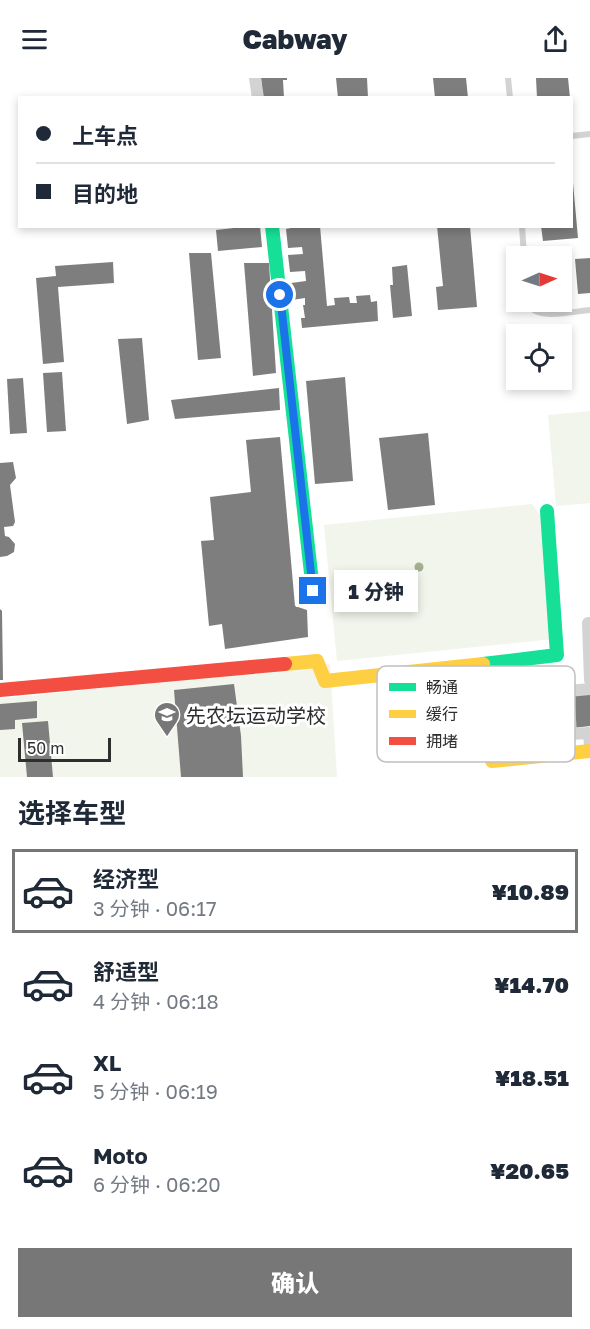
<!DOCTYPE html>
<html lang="zh">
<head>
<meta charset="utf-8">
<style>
	body { margin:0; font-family:"Golos Text","Noto Sans SC",sans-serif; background:#f6f6f7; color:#1f2937; height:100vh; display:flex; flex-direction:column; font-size:22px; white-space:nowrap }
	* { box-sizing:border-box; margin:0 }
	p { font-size:20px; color:#747a83 }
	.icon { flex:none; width:33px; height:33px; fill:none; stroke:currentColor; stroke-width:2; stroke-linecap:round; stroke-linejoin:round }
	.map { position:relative; height:699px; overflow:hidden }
	.panel { display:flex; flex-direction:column; background:#fff; flex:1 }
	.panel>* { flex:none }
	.guide { position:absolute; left:18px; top:18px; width:555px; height:132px; border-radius:0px; box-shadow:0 3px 9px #0003; display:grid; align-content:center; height:132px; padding:0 18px; background:#fff }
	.needle { width:39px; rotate:87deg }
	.controls { position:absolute; left:506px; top:168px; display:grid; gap:12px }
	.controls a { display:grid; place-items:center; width:66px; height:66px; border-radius:0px; background:#fff; box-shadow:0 3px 9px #0003; font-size:30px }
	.scale { position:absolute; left:18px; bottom:15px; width:93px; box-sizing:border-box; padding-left:6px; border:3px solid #2e2e2e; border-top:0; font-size:16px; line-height:21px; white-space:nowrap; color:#2e2e2e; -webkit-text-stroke:4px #fff; paint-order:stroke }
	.end { position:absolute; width:27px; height:27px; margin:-14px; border:8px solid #1a73e8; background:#fff; box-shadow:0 0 0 3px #fff }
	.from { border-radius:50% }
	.bubble { position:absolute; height:42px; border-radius:0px; background:#fff; box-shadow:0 3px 9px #0003; font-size:20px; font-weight:800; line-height:42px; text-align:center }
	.guide b { display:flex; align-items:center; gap:21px; height:57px; font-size:22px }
	.guide b+b { border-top:2px solid #e0e1e3 }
	.guide i { width:15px; height:15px; background:#1f2937 }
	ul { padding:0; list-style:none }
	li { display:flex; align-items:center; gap:18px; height:84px; margin:0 12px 9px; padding:0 6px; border:3px solid transparent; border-radius:0px }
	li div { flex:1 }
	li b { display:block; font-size:22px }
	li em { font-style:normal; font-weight:800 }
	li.on { border-color:#777 }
	li>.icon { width:54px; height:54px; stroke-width:1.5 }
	h2 { padding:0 18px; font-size:27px; line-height:72px }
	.primary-button { display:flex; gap:12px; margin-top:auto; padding:12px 18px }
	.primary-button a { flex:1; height:69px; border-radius:0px; background:#777; color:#fff; font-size:24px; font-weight:800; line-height:69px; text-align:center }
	header { display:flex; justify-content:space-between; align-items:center; height:78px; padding:0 18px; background:#fff; font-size:27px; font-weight:800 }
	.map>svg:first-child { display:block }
</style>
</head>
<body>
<header><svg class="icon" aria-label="menu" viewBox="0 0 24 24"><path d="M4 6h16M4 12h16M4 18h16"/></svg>Cabway<svg class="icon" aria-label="share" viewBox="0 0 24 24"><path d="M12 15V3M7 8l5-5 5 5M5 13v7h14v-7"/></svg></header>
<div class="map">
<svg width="590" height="699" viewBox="0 0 590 699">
	<rect width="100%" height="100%" fill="#fff"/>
	<g fill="#f2f5eb">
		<path d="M590,333V425L556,428L548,337Z"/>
		<path d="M532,426L542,440L554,561L337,583L324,447Z"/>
		<path d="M330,586L337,699H0V621Z"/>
	</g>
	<g fill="#7e7e7e">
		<path d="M261,0H287V2H283L284,20H263Z"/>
		<path d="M336,0H367L368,20H338Z"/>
		<path d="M433,0H466L468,20H435Z"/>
		<path d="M536,0H568L570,20H537Z"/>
		<path d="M572,105H573L578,160L543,163L541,148H572Z"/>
		<path d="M252,148H260L262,169L218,173L216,152Z"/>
		<path d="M301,148H320L327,228L335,227L334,220L349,219L350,225H357L356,218L370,217L371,224L377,223L378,243L302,250L301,240H305L303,227H305V220L292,222L291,205L306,203L305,193L290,194L288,177L303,176L302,169L288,170L286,151Z"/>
		<path d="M437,148H470L477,229L438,232L436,209L443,208Z"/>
		<path d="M189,175H211L221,280L198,282Z"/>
		<path d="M590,180V215L578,216L575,181Z"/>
		<path d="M113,184L114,205L58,209L64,284L43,286L36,200L56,198L55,188Z"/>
		<path d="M244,185H269L276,295L253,298Z"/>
		<path d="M407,187L412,238L393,240L390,207H393L392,189Z"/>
		<path d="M142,260L149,342L127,346L118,261Z"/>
		<path d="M62,294L66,353L47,354L43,295Z"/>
		<path d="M345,299L353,403L315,406L306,303Z"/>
		<path d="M23,300L27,355L10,356L7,301Z"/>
		<path d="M279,310L280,332L175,341L171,322Z"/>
		<path d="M428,355L435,427L388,432L379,360Z"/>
		<path d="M280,359L295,528L307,532L308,559L225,571L222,546L209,548L201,463L214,462L210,419L251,414L246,362Z"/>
		<path d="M13,384L16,400L10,407L15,444L13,448L4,449L5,458L9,459L15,466L14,474L7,478L0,479V385Z"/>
		<path d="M0,531L2,533L3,602H0Z"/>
		<path d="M234,606L241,658L243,699H181L174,612Z"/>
		<path d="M590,616V648L573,650L571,618Z"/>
		<path d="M37,623V640L15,642V651L0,652V626Z"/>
		<path d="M48,643L53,699H27L22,645Z"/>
	</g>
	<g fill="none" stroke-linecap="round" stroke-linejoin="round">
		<g stroke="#d3d3d3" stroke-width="6">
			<path d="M508,0L510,20"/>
			<path d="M572,58L590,56"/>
			<path d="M522,148L524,178"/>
			<path d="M529,224C531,244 575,233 590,232"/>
		</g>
		<g stroke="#d3d3d3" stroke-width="12">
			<path d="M255,0L258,20"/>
			<path d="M590,545H588L590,602"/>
			<path d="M590,611L568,613L571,656L589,655L590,668"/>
		</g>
		<g stroke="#16e098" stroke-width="14">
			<path d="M272,148L313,513"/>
			<path d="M483,586L557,577L547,433"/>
		</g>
		<path stroke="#ffcf43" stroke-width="14" d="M285,586L317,583L325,603L483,586L492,683L590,673"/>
		<path stroke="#f24e42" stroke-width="14" d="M0,612L285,586"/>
	</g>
	<circle fill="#a4af91" cx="419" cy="489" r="4.5"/>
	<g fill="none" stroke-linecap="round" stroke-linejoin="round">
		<path stroke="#1a73e8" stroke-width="8" d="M280,217L313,513"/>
	</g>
	<defs>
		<symbol id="university-pin" viewBox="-11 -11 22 30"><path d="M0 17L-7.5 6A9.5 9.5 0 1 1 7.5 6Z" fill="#777" stroke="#fff"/><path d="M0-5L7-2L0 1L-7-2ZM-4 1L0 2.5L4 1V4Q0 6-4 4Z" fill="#fff"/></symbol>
	</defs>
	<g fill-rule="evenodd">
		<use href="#university-pin" x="152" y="622" width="30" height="40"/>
	</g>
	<g text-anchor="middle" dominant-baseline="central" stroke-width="6" stroke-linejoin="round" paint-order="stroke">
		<g font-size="20" fill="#2e2e2e" stroke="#fff" text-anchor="start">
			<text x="186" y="637">先农坛运动学校</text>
		</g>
	</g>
	<rect x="377" y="588" width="198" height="96" rx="9" fill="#fff" stroke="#c0c0c0" stroke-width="1.5"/>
	<rect x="389" y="605" width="27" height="8" fill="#16e098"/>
	<rect x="389" y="632" width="27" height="8" fill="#ffcf43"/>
	<rect x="389" y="659" width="27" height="8" fill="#f24e42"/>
	<g font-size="16" fill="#2e2e2e">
		<text x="426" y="615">畅通</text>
		<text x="426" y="642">缓行</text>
		<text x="426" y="669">拥堵</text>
	</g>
</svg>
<div class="controls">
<a><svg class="needle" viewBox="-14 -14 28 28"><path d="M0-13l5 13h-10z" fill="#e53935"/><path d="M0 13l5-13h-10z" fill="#747a83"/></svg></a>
<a><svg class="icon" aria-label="locate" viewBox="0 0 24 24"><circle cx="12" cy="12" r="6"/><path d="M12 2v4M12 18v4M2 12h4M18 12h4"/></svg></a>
</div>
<div class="scale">50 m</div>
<i class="end from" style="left:280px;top:217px"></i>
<i class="end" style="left:313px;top:513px"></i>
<div class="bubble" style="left:334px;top:492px;width:84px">1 分钟</div>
<div class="guide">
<b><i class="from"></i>上车点</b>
<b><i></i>目的地</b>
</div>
</div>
<section class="panel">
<h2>选择车型</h2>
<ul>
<li class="on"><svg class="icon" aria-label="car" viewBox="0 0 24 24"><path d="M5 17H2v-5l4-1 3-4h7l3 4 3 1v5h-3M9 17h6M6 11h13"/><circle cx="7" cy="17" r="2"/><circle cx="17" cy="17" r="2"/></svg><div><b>经济型</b><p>3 分钟 · 06:17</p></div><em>¥10.89</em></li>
<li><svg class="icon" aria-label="car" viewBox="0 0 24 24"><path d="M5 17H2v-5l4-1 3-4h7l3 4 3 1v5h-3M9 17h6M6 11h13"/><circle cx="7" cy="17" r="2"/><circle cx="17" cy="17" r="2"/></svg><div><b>舒适型</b><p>4 分钟 · 06:18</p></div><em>¥14.70</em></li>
<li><svg class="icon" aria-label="car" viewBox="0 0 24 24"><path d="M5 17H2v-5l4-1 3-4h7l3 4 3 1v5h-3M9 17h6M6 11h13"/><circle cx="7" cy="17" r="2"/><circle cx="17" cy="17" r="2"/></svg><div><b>XL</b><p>5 分钟 · 06:19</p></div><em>¥18.51</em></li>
<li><svg class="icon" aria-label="car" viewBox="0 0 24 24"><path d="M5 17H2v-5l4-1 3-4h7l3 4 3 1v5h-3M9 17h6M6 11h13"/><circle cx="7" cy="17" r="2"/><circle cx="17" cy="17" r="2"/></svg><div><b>Moto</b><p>6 分钟 · 06:20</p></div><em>¥20.65</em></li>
</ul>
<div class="primary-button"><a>确认</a></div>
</section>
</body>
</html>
